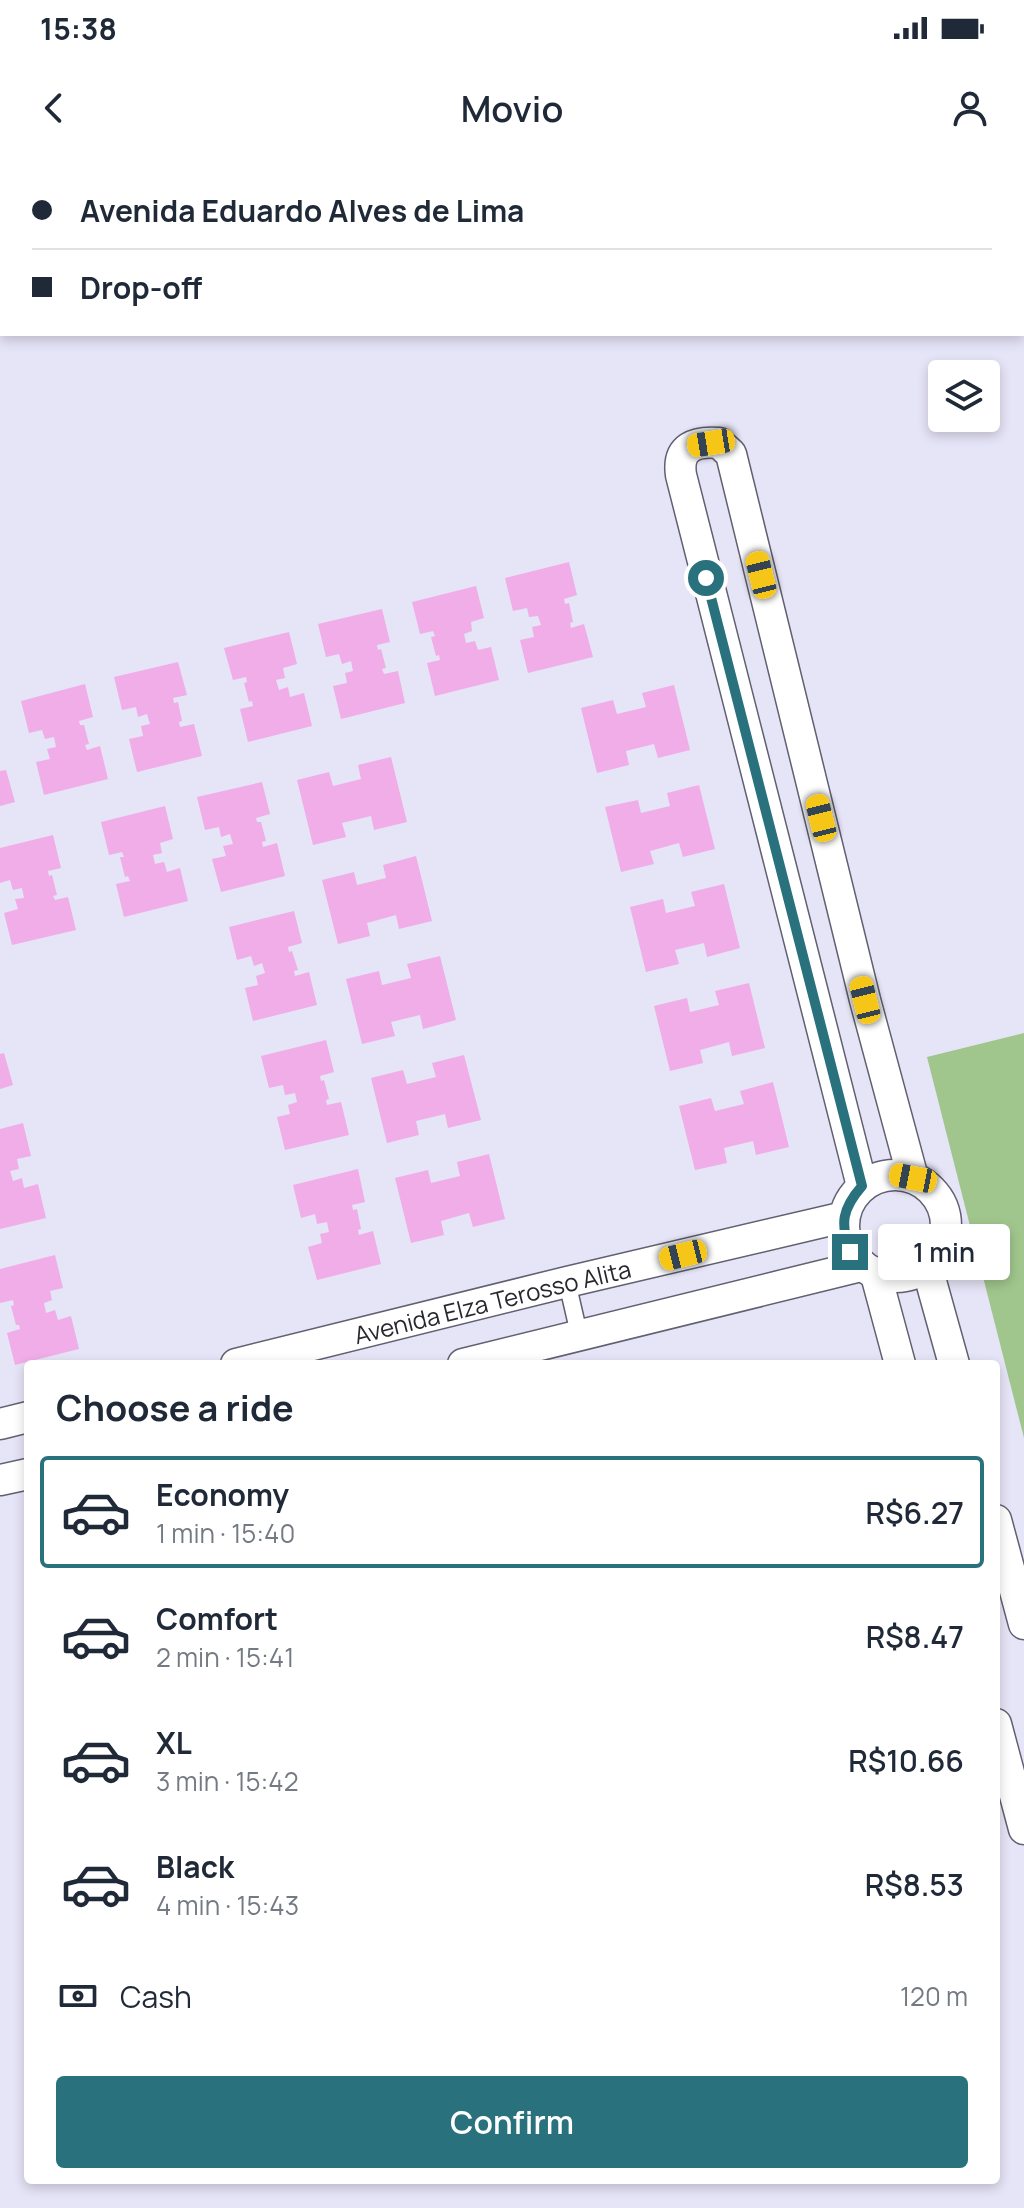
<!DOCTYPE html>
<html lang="en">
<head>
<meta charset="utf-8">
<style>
	body { margin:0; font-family:Manrope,sans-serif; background:#f2f2f3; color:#1f2937; height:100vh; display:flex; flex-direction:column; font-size:30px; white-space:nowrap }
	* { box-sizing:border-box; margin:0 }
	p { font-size:26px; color:#747a83 }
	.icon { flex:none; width:44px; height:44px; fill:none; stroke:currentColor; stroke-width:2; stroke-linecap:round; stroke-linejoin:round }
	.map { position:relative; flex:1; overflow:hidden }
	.side { position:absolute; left:24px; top:1200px; width:976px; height:824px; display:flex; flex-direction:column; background:#fff; border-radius:8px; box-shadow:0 4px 12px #0003 }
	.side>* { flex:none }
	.guide { position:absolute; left:0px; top:0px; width:1024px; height:176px; box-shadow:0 4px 12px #0003; display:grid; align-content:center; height:176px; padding:0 32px; background:#fff }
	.fabs { position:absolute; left:928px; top:200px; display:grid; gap:16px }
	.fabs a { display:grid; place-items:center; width:72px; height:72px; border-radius:8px; background:#fff; box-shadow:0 4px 12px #0003; font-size:40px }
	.end { position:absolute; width:36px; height:36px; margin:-18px; border:10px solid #2a717e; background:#fff; box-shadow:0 0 0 4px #fff }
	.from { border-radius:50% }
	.bubble { position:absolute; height:56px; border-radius:8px; background:#fff; box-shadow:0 4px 12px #0003; font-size:26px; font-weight:600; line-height:56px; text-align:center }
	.car { position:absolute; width:24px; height:48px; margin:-24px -12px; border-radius:10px; box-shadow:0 0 6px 2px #0007; background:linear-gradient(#f5c518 24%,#345 0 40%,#f5c518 0 76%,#345 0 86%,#f5c518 0) }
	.guide b { display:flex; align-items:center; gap:28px; height:76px; font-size:30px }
	.guide b+b { border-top:2px solid #e0e1e3 }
	.guide i { width:20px; height:20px; background:#1f2937 }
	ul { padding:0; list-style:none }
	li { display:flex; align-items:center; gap:24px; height:112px; margin:0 16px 12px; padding:0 16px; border:4px solid transparent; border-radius:8px }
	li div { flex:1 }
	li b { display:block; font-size:30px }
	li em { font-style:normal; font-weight:600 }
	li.on { border-color:#2a717e }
	li>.icon { width:72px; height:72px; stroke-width:1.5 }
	h2 { padding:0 32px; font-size:36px; line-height:96px }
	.pay { display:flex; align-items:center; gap:20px; height:88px; padding:0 32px; font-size:30px }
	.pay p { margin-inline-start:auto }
	.cta { display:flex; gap:16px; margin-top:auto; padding:16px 32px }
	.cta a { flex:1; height:92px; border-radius:8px; background:#2a717e; color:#fff; font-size:32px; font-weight:600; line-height:92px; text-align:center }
	.status { display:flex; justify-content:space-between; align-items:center; height:56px; padding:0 40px; background:#fff; direction:ltr }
	.status svg { height:22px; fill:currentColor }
	header { display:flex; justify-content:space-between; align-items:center; height:104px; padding:0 32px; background:#fff; font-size:36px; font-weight:600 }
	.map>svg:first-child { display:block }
</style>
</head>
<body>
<div class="status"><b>15:38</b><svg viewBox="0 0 49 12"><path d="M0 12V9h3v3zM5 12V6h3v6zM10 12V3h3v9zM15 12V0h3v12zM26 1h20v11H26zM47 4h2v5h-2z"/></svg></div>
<header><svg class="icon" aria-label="back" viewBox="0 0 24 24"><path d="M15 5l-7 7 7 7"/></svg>Movio<svg class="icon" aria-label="person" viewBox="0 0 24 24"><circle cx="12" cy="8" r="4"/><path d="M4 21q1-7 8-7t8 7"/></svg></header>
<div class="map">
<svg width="1024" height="2048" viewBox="0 0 1024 2048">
	<rect width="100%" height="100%" fill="#e6e4f7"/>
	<path fill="#a0c68d" d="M1024,873V1278L927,897Z"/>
	<g fill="#f0ade7">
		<path d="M569,402L577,435L564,439L565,444L569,443L573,462L570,463L571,468L584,464L593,497L528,513L520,480L534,477L532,467L541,465L538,456L529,457L527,448L513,451L505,418Z"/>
		<path d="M476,426L484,458L471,462L472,471L464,474L466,483L475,481L478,490L491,487L499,520L435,536L427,503L440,500L439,495L436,496L431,477L435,476L433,471L420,474L412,442Z"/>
		<path d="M382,449L390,482L377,485L378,490L381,489L386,508L382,509L384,514L398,511L405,543L341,559L333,526L347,523L345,513L353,511L351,501L342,504L339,494L326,497L318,464Z"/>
		<path d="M289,472L297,504L283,508L285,518L276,520L279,530L288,527L290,537L304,533L312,566L248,582L240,549L253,546L252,541L249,542L244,523L247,522L246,517L233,520L224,488Z"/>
		<path d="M178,502L187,535L173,538L174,543L178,542L182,561L179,562L180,567L194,564L202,596L137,612L129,579L143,576L141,566L150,564L147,554L138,557L136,547L122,550L114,517Z"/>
		<path d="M85,524L93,557L79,561L80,565H84L89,584L85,585L87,590L100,586L108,619L44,635L36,602L50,599L47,589L56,587L54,577L45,579L42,570L29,573L21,541Z"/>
		<path d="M674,525L690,590L658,598L654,584L626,591L629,605L597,613L581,548L613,540L617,554L646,547L642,533Z"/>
		<path d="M391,597L407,662L374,670L371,656L342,663L346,677L313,685L297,620L329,612L333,626L361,619L358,605Z"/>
		<path d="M6,610L15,642L0,646V611Z"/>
		<path d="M262,622L270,654L256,658L257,662H261L266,681L262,682L263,687L277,683L285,716L221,732L212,699L226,696L223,686L233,684L230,674L221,677L219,667L205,670L197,637Z"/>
		<path d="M699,625L715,689L683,697L679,683L650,691L654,704L621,712L605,647L638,640L641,653L670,646L667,633Z"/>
		<path d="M165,646L173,679L160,683L162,693L153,695L155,704L164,702L167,712L180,708L188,741L124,757L116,724L130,721L128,716L125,717L120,697H124L122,692L109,695L101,662Z"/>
		<path d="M53,675L61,708L48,711L49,716L52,715L57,735L53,736L55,740L68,737L76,770L12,785L4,753L18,749L15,739L24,738L22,728L13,730L10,720L0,723V688Z"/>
		<path d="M416,696L432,761L399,769L396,755L367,763L370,776L338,784L322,720L354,712L357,725L386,718L383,705Z"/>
		<path d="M724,724L740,788L707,797L704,783L675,790L679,804L646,812L630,747L663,739L666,753L695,746L691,732Z"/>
		<path d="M294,751L302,783L288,787L289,792L292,791L298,810L294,811L295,816L309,812L317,845L253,861L245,828L258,825L256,816L265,813L262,803L254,806L251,796L237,800L229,767Z"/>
		<path d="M440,796L456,860L423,869L420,855L391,862L395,876L362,884L346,819L379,811L382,825L411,818L407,804Z"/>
		<path d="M749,823L765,888L732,896L729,882L700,890L703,903L670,911L654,846L687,838L690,852L719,845L715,831Z"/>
		<path d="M326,880L334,912L320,916L321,921L324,920L329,939L326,940L327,945L341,942L349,975L285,990L277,957L290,954L288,945L297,942L295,933L285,935L283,925L269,928L261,896Z"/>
		<path d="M4,893L13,925L0,929V894Z"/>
		<path d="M464,895L481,960L448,968L445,954L416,961L419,975L387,983L371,918L403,910L407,924L436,917L432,903Z"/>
		<path d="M773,922L789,987L756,995L753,981L724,988L727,1003L695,1010L679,946L711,938L715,951L744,944L740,931Z"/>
		<path d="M23,963L31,996L17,999L19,1009L10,1011L13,1021L22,1018L24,1028L38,1024L46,1058L0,1069V969Z"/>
		<path d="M489,994L505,1059L473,1067L469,1053L441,1061L444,1075L411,1083L395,1018L428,1010L431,1023L460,1016L457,1002Z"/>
		<path d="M358,1009L365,1042L352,1045L353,1050L357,1049L361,1069L358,1070L359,1075L373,1071L381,1104L317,1120L308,1087L322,1083L320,1074L329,1072L327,1062L317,1064L315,1054L301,1058L293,1025Z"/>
		<path d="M55,1095L63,1128L50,1131L52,1140L44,1143L46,1153L55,1150L58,1160L71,1156L79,1189L15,1205L7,1173L20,1169L19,1165H16L11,1146L14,1145L13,1140L0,1143V1109Z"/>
	</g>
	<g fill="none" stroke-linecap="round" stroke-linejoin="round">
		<defs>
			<path id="service" d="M567,1122L579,1174"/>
			<g id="minor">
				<circle cx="895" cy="1066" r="51"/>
				<path d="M862,1026L681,315C677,287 695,281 719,283L731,294L865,840L913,1018"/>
				<path d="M927,1107L954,1204"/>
				<path d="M876,1115L900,1204"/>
				<path id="s1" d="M236,1204L567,1122L844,1057"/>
				<path d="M463,1204L861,1106"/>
				<path d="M0,1264L28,1257"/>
				<path d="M0,1320L28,1314"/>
				<path d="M996,1360L1024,1464"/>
				<path d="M996,1564L1024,1669"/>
			</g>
		</defs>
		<use href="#service" stroke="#616070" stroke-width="19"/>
		<use href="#minor" stroke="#616070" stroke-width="33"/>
		<use href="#service" stroke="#fff" stroke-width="16"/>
		<use href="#minor" stroke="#fff" stroke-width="30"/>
	</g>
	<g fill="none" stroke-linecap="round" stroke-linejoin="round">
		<path stroke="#2a717e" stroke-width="10" d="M706,418L862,1026C842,1049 840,1063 850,1092"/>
	</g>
	<g text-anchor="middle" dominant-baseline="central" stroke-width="7" stroke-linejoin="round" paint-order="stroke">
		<g font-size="24" fill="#27272d" stroke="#f3f2fe">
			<text stroke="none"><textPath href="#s1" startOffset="264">Avenida Elza Terosso Alita</textPath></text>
		</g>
	</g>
</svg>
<div class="fabs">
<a><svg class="icon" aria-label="layers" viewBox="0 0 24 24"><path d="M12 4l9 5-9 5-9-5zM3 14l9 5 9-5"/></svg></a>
</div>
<i class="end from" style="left:706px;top:418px"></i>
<i class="end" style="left:850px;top:1092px"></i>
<div class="bubble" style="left:878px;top:1064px;width:132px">1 min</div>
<i class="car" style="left:711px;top:283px;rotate:261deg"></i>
<i class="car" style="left:761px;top:415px;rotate:346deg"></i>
<i class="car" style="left:821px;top:658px;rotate:346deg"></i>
<i class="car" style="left:865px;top:840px;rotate:346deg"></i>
<i class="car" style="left:913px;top:1018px;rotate:281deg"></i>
<i class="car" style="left:683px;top:1095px;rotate:256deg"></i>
<div class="guide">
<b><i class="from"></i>Avenida Eduardo Alves de Lima</b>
<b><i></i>Drop-off</b>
</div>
<section class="side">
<h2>Choose a ride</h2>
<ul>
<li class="on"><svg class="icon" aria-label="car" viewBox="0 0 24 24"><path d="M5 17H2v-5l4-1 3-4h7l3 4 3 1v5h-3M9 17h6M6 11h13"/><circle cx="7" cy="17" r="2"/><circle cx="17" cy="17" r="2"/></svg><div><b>Economy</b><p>1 min · 15:40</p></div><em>R$6.27</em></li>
<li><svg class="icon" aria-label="car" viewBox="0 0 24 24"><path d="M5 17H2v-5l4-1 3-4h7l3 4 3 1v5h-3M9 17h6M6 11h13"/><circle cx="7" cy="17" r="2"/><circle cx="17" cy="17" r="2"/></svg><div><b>Comfort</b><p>2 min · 15:41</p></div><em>R$8.47</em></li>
<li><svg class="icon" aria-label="car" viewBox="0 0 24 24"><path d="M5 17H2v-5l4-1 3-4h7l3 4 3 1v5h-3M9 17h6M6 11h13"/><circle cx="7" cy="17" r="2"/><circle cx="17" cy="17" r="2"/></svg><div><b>XL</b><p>3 min · 15:42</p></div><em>R$10.66</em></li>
<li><svg class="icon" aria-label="car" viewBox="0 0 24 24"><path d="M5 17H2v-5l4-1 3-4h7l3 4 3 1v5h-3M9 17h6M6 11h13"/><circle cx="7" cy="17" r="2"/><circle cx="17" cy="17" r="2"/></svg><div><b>Black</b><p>4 min · 15:43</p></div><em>R$8.53</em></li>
</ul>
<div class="pay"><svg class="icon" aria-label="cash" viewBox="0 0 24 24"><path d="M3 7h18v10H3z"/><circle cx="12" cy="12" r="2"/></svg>Cash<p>120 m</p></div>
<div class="cta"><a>Confirm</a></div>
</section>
</div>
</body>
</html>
